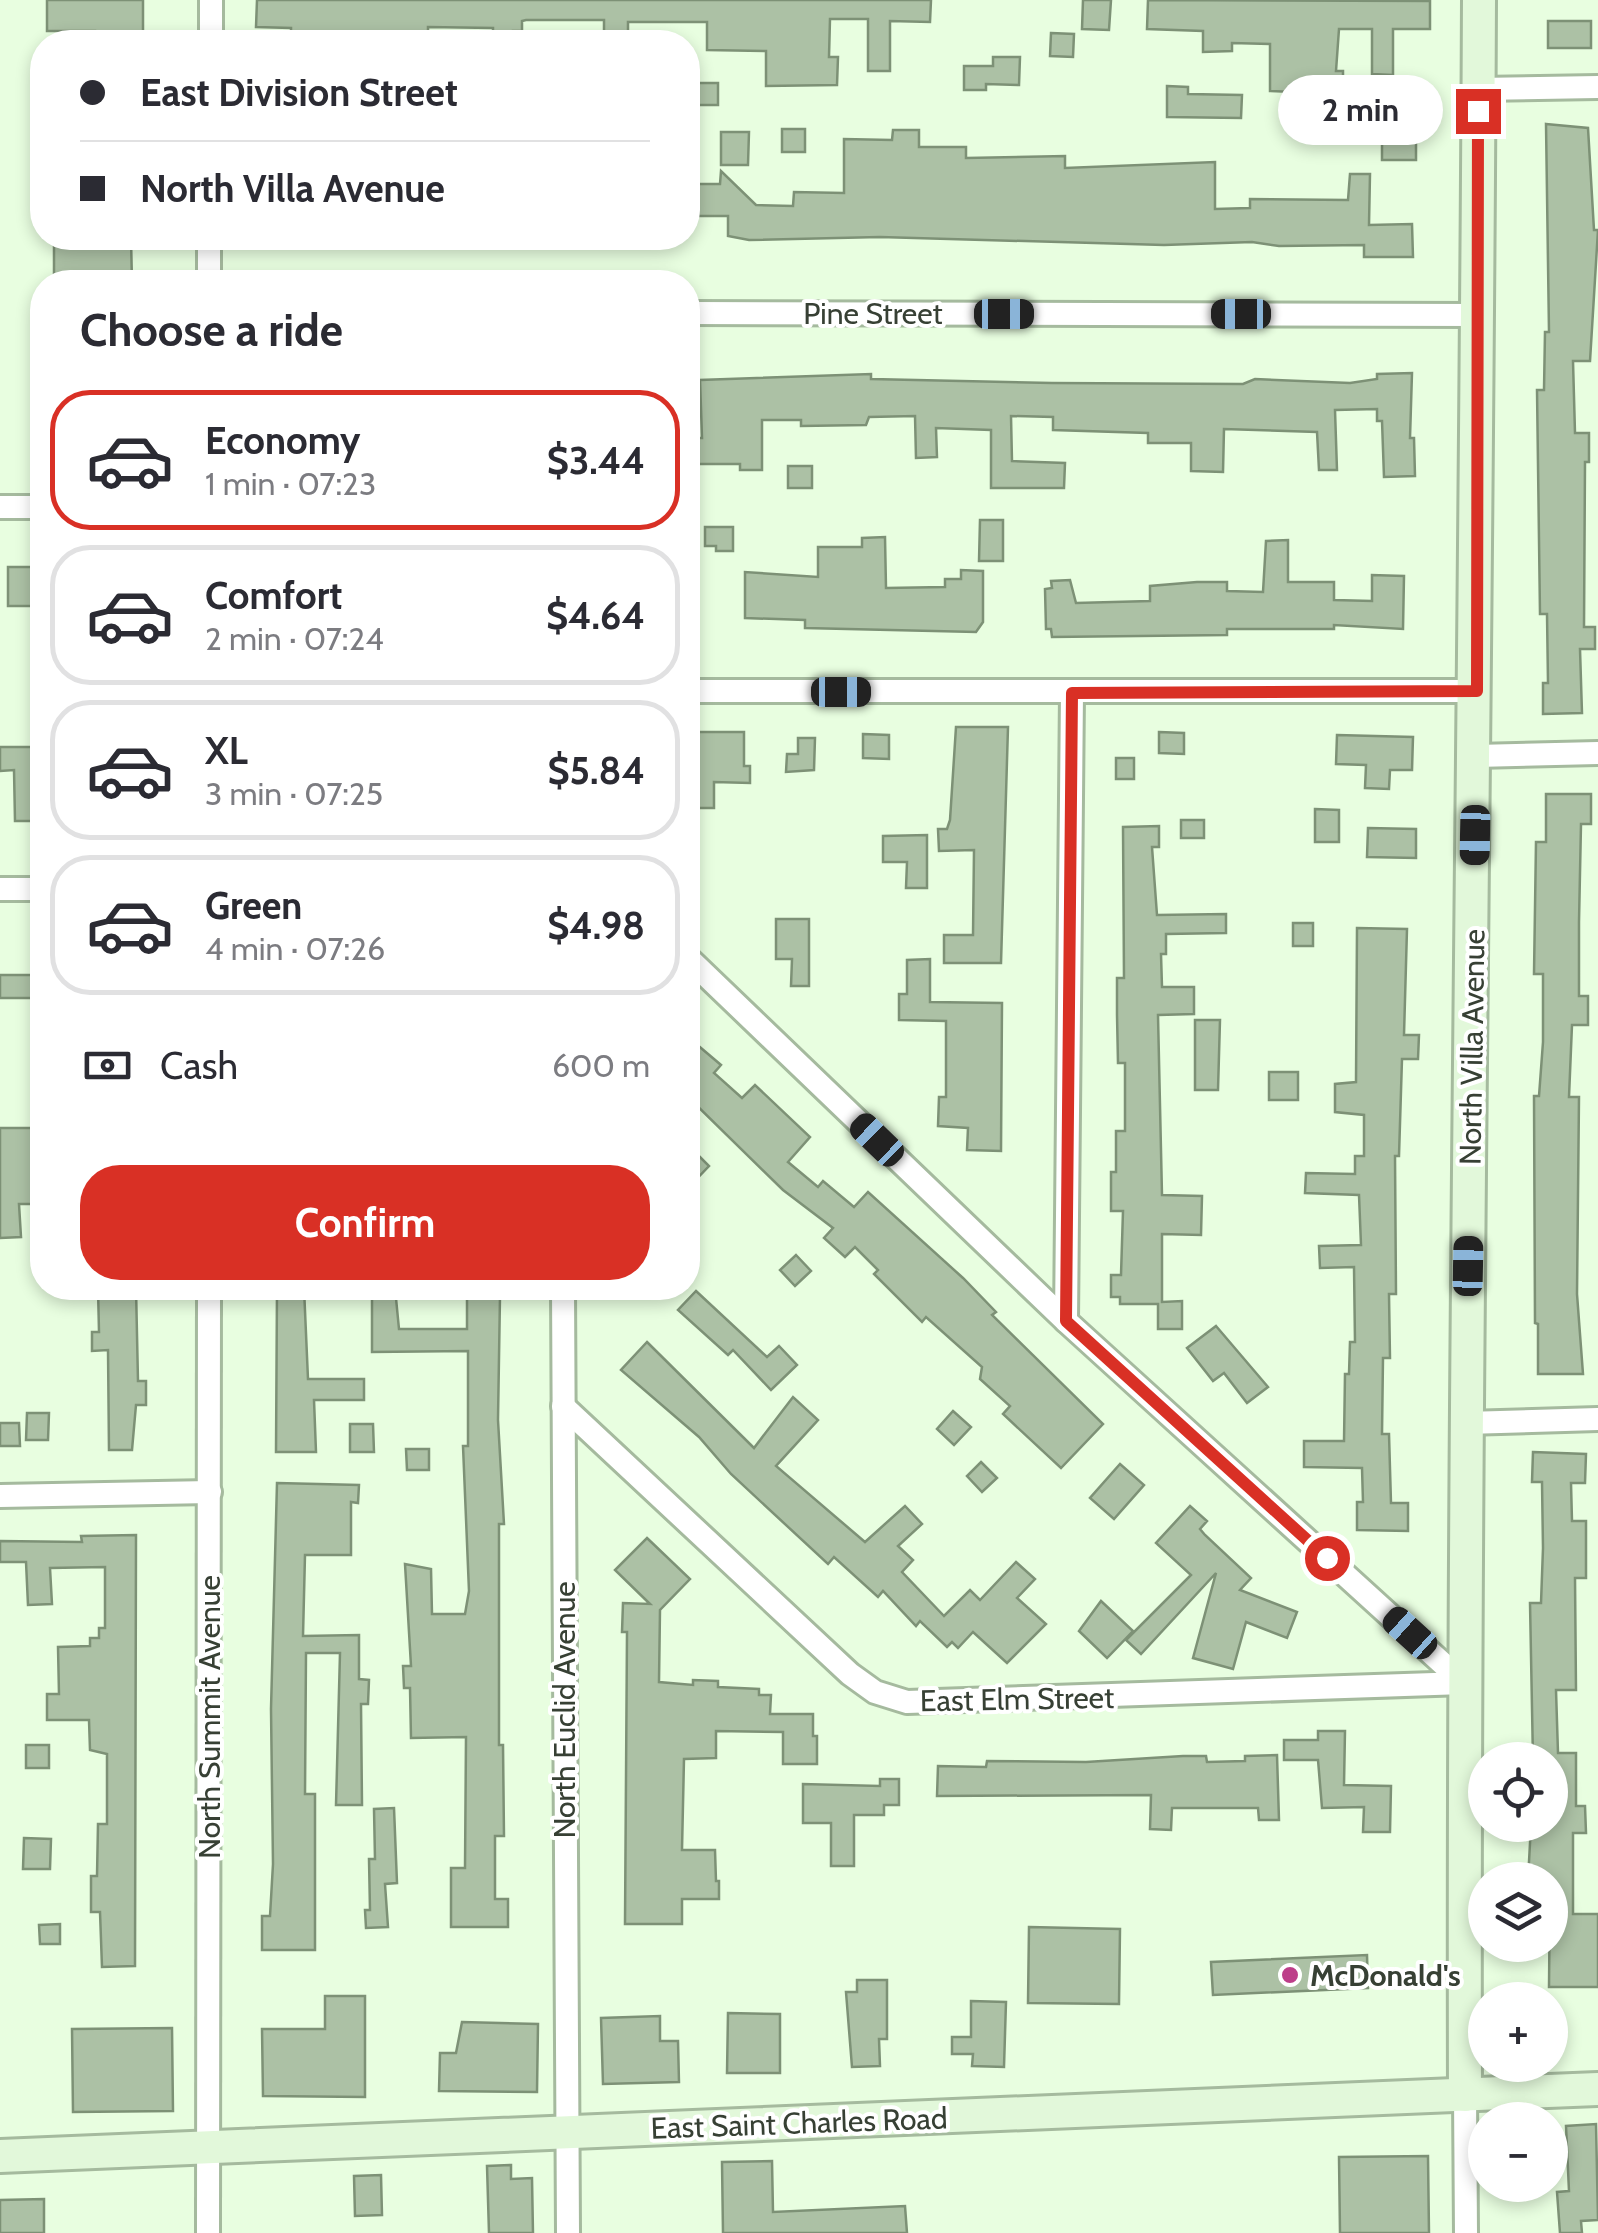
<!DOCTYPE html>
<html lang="en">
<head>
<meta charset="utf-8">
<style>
	body { margin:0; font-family:Cabin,sans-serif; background:#f2f2f3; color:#2b2b33; height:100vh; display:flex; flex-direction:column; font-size:38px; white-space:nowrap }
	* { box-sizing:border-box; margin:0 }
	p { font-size:32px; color:#7c7c81 }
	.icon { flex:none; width:55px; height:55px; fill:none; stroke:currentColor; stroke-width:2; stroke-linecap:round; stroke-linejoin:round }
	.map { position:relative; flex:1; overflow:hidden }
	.panel { position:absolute; left:30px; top:270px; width:670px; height:1030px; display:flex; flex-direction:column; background:#fff; border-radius:40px; box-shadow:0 5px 15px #0003 }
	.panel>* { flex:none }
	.hud { position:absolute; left:30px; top:30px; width:670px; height:220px; border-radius:40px; box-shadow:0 5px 15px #0003; display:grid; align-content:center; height:220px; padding:0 50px; background:#fff }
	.buttons { position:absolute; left:1468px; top:1742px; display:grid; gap:20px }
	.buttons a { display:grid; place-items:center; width:100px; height:100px; border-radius:50%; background:#fff; box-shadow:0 5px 15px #0003; font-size:50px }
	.end { position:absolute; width:45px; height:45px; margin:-22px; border:12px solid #d93025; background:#fff; box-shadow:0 0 0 5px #fff }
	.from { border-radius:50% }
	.bubble { position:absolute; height:70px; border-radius:35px; background:#fff; box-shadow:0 5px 15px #0003; font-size:32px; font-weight:700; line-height:70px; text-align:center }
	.car { position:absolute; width:30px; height:60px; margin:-30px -15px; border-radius:12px; box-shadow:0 0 8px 2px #0007; background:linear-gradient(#222 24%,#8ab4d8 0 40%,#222 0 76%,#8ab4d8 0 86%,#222 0) }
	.hud b { display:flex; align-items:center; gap:35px; height:95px; font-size:38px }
	.hud b+b { border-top:2px solid #e1e1e2 }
	.hud i { width:25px; height:25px; background:#2b2b33 }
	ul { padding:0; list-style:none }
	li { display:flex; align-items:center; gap:30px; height:140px; margin:0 20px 15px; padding:0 30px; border:5px solid #e1e1e2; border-radius:40px }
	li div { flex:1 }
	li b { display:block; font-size:38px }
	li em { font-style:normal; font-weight:700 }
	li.selected { border-color:#d93025 }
	li>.icon { width:90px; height:90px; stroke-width:1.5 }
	h2 { padding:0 50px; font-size:45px; line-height:120px }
	.pay { display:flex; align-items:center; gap:25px; height:110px; padding:0 50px; font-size:38px }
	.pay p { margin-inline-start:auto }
	.action { display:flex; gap:20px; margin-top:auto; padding:20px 50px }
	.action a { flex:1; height:115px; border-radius:40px; background:#d93025; color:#fff; font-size:40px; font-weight:700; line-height:115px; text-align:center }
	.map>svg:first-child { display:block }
</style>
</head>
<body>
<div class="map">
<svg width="1598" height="2233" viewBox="0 0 1598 2233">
	<rect width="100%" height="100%" fill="#e8fee0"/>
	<rect fill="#91aa88" x="1354" y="92" width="33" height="20"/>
	<g fill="#acc1a5" stroke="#7d9176" stroke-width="2.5">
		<path d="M47,0H143V42H95V31H47Z"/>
		<path d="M257,0H931L930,22L890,21V71H868V19H830L829,57H838L837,85L766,86V51L707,50V22H628V32H604V20H526L522,21V31H513V39L493,38V28L428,27V36L326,35V40H291V28L256,27Z"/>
		<path d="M1083,0H1111L1109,30L1082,29Z"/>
		<path d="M1148,0L1430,1V29H1393V75L1372,74V29H1339L1336,71H1343V94L1270,91V44L1232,43V51L1203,52V31L1147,29Z"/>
		<rect x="1548" y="21" width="43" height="27"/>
		<path d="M1051,33L1074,34L1073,57L1050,56Z"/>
		<path d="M993,57H1020L1019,85L986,84V90H964V66H993Z"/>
		<rect x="688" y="83" width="30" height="22"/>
		<path d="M1167,86L1188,87V94L1242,95L1241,118L1167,117Z"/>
		<path d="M1428,96V119L1416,120V160H1382V132H1400V97Z"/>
		<path d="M1546,124L1588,128L1594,230H1598L1590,361H1573L1575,433H1589V462H1585L1584,627H1595V649H1580L1582,713L1543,714V683H1548L1547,614H1540L1537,390H1544L1545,332H1549Z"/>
		<rect x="782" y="129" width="23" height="23"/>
		<path d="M893,130H919V147H966V158L1065,156V168L1215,162V209L1250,208V199L1348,200L1350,174H1370L1369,225L1412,224L1413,257H1364V245L1279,246L1252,242L1164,245L880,237L749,240L728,236V216H688V184H720L721,171L756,205L793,206L794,192L844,193V139L892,140Z"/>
		<path d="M721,132H749L748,165H721Z"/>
		<path d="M54,238L131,239L132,282H54Z"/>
		<path d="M1412,373L1410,438H1414L1415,476L1384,477L1382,421H1377V409L1335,410L1337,470H1319L1317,432L1224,429L1223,472L1191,471V443H1148V433L1053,430V417L1011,416L1012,461L1065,463L1064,488H991V430L936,428L937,457L916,458L915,416L869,417L866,425L801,426V420H762V470H740V464H691V438H702L700,380L871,374V379L1052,383L1243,384L1255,379L1350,383L1377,379V374Z"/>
		<rect x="788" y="466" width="24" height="22"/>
		<path d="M980,520H1003V561H979Z"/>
		<path d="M705,527H733V551H716V546H705Z"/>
		<path d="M885,537L886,588L945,587V579H961V570L983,571V622L976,632L805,628V620L745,618V572L818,577V547H862V538Z"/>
		<path d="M1288,540V582H1334V600L1372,601V575L1404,576L1403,629L1334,625V629H1227V635L1052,637L1051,629H1046L1045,589L1052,588L1051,581L1070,580L1076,603L1150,601V586L1197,582H1227V591L1263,592L1266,541Z"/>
		<rect x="8" y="567" width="34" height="39"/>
		<path d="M956,727H1008L1001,963H944V935H973L974,850L939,851L938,829H947L950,820Z"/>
		<path d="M688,732H744V766H750V783L714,782V808H688Z"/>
		<path d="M1159,732L1184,733V754L1159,753Z"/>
		<path d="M863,734L889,735V759L863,758Z"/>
		<path d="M1337,735L1413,737L1412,770H1390L1389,789L1365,788L1366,765L1336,764Z"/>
		<path d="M798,738H815L814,770L786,772L787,754H798Z"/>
		<path d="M0,747H42V821H15L14,770L0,771Z"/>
		<rect x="1116" y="758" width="18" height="21"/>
		<path d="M1546,794H1591V824H1581L1579,922V996H1588V1025H1572L1569,1097H1579L1577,1294L1583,1374H1538V1324L1535,1323L1534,1096H1539L1543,1042V974H1534L1536,842H1546Z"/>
		<path d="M1315,809L1339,810V842H1315Z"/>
		<rect x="1181" y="820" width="23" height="18"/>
		<path d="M1159,826V847H1152L1157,915L1226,914V933L1166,934V954H1161L1162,987H1194V1014L1158,1015L1162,1195L1202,1196L1201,1235L1162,1234V1302L1182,1301V1329H1158V1304H1120V1297H1111V1275H1121L1123,1211H1111V1172H1116V1131H1125V1063H1118L1117,1015V978H1124L1123,827Z"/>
		<path d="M1368,828L1416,829V858L1367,857Z"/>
		<path d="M927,835V888H906L907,862H883V836Z"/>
		<path d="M776,919H809V986H791L792,959H776Z"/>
		<rect x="1293" y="923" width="20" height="23"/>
		<path d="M1357,928L1407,929L1404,1035H1419L1418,1059H1402L1399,1156H1395L1396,1294H1389L1390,1358H1383L1382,1434H1389L1391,1503H1408V1531L1357,1530V1502H1363L1362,1468L1304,1467V1441H1344L1345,1374H1349L1350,1342H1355L1354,1267L1320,1268L1319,1246L1361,1245L1359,1195L1305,1193L1306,1173L1355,1174V1156H1364V1115L1335,1112V1084L1356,1082Z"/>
		<path d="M930,959V1002L1002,1003L1001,1151L967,1150L968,1128L938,1126L939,1097H946V1021L899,1020V994H907V960Z"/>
		<rect x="0" y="975" width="42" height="23"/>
		<path d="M1195,1020H1220L1218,1090H1195Z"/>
		<path d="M688,1037L721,1065L714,1073L742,1098L755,1085L810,1137L788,1162L818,1187L823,1181L854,1207L868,1192L963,1278L996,1312L992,1315L1103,1424L1061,1468L1003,1414L1010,1406L980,1379L982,1367L926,1317L922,1322L874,1274L878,1270L855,1247L845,1257L824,1238L833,1228L783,1190L688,1097Z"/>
		<rect x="1269" y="1072" width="29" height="28"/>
		<path d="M0,1128H42V1204H19L21,1237L0,1238Z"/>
		<path d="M688,1145L709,1166L688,1188Z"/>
		<path d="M796,1255L811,1271L795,1286L780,1270Z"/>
		<path d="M98,1288H136L138,1381H146V1405H136L132,1450H109L108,1350L92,1351V1332H99Z"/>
		<path d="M277,1288H304L308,1379H364V1400H314L316,1452H276Z"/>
		<path d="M372,1288H395L399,1329H467V1296H500L498,1420L504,1524H499V1745H503L504,1836H495V1899H508V1927H451V1868H465L466,1737L411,1738L410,1688H404L403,1666H411L405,1564L431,1569L432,1614H465L469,1591L463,1446H468V1351L372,1352Z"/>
		<path d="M696,1291L767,1357L779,1346L797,1365L771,1390L733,1350L728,1355L678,1310Z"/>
		<path d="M1216,1326L1268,1387L1247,1403L1224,1373L1213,1381L1187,1348Z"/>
		<path d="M647,1342L754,1448L793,1397L818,1420L776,1466L865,1542L905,1506L922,1524L898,1546L913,1560L902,1572L944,1616L970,1590L980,1600L1016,1562L1035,1579L1017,1598L1046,1624L1007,1663L973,1632L958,1648L952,1642L947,1647L920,1621L916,1626L883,1591L878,1597L834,1557L828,1564L731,1474L699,1437L621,1370Z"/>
		<path d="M953,1411L971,1427L954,1445L937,1429Z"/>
		<path d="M27,1413H49L48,1440H26Z"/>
		<path d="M0,1423H19L20,1446H0Z"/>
		<path d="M350,1424H373L374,1452H350Z"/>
		<path d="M406,1449H429V1470H407Z"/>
		<path d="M1533,1452L1586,1454L1585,1483H1571L1572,1521H1586V1578H1575L1576,1690H1556L1558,1753H1576V1806H1585L1586,1833H1573V1914H1598V1987H1549L1550,1880H1528L1531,1825H1550V1760H1533L1530,1603H1541L1543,1548L1542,1482H1532Z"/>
		<path d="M981,1462L997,1478L982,1492L967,1476Z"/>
		<path d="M1120,1464L1144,1485L1114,1519L1090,1498Z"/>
		<path d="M277,1483L359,1485L358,1503L351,1502V1555H305L303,1636L359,1635V1679L369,1680L368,1704H361L362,1805H336L340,1653H306L305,1794H315V1950H262V1916H270L273,1864L271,1709Z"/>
		<path d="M1190,1506L1207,1521L1200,1529L1205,1535L1251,1578L1240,1590L1297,1612L1287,1638L1246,1622L1233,1669L1193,1658L1216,1573L1141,1654L1126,1640L1191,1575L1156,1543Z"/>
		<path d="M136,1535L135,1966L102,1967L100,1912H91V1876H97L98,1824H107V1754L90,1750L89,1720H47V1694H59L58,1647L90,1646V1638H99V1628H105V1567L50,1568L52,1604L28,1605L26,1562H0V1541L82,1542L81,1536Z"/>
		<path d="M647,1538L690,1579L660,1610L659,1682L693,1685V1680L718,1681V1687L759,1689V1695H771L770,1714H813V1736H817V1764H783V1732L716,1731V1758L684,1759L682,1850H715L716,1881H719V1899H682V1924H625L627,1632H622L623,1603L650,1604L615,1570Z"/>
		<path d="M1101,1601L1133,1631L1107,1658L1079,1631Z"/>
		<path d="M1318,1731H1345L1344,1785L1391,1786L1390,1832H1363L1364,1807L1322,1808L1318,1760H1284V1740H1318Z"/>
		<rect x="26" y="1745" width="23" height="23"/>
		<path d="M1277,1755L1279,1820H1259L1258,1808H1172L1171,1830L1150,1829L1151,1795L937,1796L938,1766L986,1767L987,1761L1086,1762L1183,1756H1206L1207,1762L1245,1761V1756Z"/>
		<path d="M880,1779H899V1805H884V1815H854V1866H831V1823H803V1784L880,1786Z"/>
		<path d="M394,1808L397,1883L385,1884L388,1927L366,1928L365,1910H370L369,1859H375L374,1809Z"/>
		<path d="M24,1838L51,1839L50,1869H23Z"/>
		<path d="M60,1924V1944H40L39,1925Z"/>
		<path d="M1029,1927L1120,1929L1119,2004L1028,2003Z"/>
		<path d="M1367,1955L1368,1988L1213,1995L1211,1962Z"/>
		<path d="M857,1980H887V2039H879L880,2066L852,2067L846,1992H857Z"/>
		<path d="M325,1996H365V2097L263,2096L262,2029H325Z"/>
		<path d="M971,2001L1006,2002L1004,2067L972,2066L973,2054H952V2037H971Z"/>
		<path d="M728,2013L780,2014V2073H727Z"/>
		<path d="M660,2016V2041H678L679,2082L603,2084L601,2018Z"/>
		<path d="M462,2022L538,2024L537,2092L439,2091L440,2053H456Z"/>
		<path d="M172,2028L173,2111L73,2112L72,2029Z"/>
		<path d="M1596,2124L1598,2220L1581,2221L1582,2233H1560L1557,2192L1569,2191L1566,2126Z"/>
		<path d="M1428,2156L1429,2233H1340L1339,2157Z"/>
		<path d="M772,2161L773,2212L905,2206L907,2233H723L722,2162Z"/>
		<path d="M511,2165V2179L532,2178L533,2233H489L487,2166Z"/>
		<path d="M381,2175L382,2215L355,2216L354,2176Z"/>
		<path d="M44,2199V2233H0V2200Z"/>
	</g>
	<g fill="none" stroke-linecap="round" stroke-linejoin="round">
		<defs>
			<g id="street">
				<path d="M211,42V0"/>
				<path d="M1478,89L1598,87"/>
				<path d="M209,282V238"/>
				<path d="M688,313L1478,315"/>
				<path d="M0,507H42"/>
				<path d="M688,691H1477"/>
				<path d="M1476,756L1598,753"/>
				<path d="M0,889H42"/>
				<path d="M688,958L1066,1321L1464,1683"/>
				<path d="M563,1288L568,2233"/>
				<path d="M1066,1321L1072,693"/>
				<path d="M563,1406L850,1674L875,1692L907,1702L1464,1683"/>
				<path d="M1466,1423L1598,1419"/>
				<path d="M0,1496L210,1492"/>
				<path d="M1465,2095L1466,2233"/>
				<path d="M208,2233L209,1288"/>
			</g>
			<g id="secondary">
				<path d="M1465,2095C1463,1396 1476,698 1479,0"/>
				<path d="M0,2156L1598,2089"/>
			</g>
		</defs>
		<use href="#street" stroke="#a5ba9e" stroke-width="28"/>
		<use href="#secondary" stroke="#a5ba9e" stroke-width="38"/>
		<use href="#street" stroke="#fff" stroke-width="22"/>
		<use href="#secondary" stroke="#e2f8da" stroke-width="32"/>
	</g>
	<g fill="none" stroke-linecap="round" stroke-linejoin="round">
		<path stroke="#d93025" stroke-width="12" d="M1327,1558L1066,1321L1072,693L1477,691L1478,111"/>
	</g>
	<circle fill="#bd3e89" stroke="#fff" stroke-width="4" cx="1290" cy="1975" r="10"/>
	<g text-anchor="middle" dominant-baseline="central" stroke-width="8" stroke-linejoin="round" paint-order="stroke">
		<g font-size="30" fill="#374034" stroke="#fff">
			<text x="873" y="313">Pine Street</text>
			<text transform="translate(1472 1047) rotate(-89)">North Villa Avenue</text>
			<text transform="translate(1017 1699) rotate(-1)">East Elm Street</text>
			<text transform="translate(564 1710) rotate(-90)">North Euclid Avenue</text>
			<text transform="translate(209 1717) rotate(-90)">North Summit Avenue</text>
			<text transform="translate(799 2123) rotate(-2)">East Saint Charles Road</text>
		</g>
		<g font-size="30" font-weight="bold" fill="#374034" stroke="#fff" text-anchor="start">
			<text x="1310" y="1975">McDonald's</text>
		</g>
	</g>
</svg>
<div class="buttons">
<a><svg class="icon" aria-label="locate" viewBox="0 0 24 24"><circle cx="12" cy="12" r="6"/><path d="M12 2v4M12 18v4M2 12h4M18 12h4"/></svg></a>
<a><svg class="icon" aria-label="layers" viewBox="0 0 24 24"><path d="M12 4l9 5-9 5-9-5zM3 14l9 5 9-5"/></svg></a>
<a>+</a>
<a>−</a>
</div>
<i class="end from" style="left:1327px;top:1558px"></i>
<i class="end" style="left:1478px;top:111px"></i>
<div class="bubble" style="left:1278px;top:75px;width:165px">2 min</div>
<i class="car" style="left:1004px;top:314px;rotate:90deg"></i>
<i class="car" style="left:1241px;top:314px;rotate:270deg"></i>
<i class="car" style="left:841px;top:692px;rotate:90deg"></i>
<i class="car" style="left:1475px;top:835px;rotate:181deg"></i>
<i class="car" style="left:877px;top:1140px;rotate:314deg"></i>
<i class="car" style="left:1468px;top:1266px;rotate:1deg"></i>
<i class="car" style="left:1410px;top:1633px;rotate:312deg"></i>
<div class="hud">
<b><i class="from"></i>East Division Street</b>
<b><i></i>North Villa Avenue</b>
</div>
<section class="panel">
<h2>Choose a ride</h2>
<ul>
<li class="selected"><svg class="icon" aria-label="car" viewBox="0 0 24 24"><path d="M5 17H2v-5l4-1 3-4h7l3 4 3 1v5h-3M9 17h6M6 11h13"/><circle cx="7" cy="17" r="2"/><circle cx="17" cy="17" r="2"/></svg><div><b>Economy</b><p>1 min · 07:23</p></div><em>$3.44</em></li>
<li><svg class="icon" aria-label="car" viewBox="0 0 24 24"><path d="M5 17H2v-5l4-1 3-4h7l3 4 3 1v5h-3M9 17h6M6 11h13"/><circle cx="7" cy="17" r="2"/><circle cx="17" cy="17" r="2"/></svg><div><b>Comfort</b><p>2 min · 07:24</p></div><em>$4.64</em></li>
<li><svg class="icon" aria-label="car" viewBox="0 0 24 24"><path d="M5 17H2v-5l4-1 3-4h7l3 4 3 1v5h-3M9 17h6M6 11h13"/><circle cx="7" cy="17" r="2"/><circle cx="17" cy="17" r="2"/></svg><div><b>XL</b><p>3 min · 07:25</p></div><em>$5.84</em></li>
<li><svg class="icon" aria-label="car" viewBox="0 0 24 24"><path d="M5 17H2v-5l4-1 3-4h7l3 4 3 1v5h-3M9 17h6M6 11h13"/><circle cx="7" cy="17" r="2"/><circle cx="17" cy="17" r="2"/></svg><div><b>Green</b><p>4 min · 07:26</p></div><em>$4.98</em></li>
</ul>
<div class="pay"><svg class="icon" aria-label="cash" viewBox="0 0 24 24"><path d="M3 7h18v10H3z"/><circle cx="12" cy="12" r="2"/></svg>Cash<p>600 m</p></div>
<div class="action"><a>Confirm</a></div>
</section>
</div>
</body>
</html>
